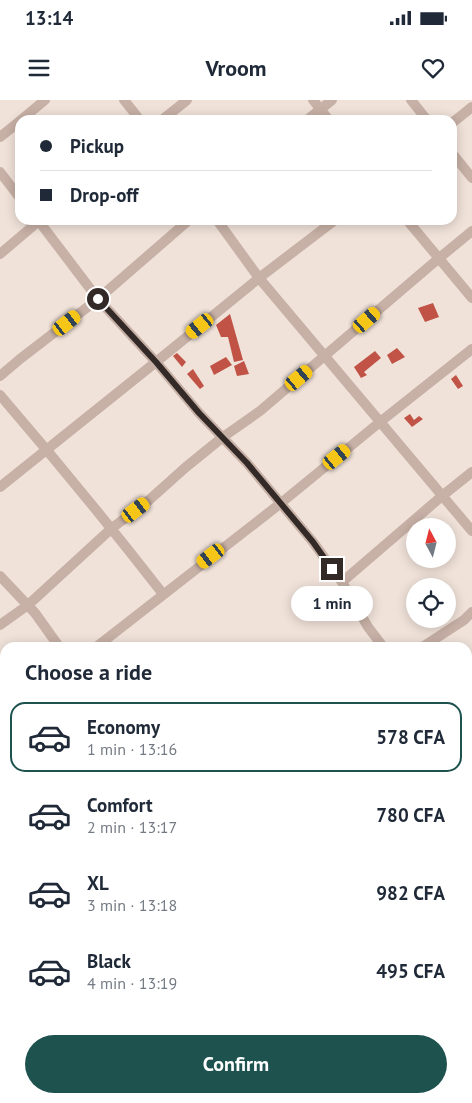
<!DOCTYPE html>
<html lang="en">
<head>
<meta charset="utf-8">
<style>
	body { margin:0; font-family:"PT Sans",sans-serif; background:#f6f6f7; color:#1f2937; height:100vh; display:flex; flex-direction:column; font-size:19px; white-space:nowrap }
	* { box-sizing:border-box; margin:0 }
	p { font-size:16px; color:#747a83 }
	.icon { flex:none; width:28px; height:28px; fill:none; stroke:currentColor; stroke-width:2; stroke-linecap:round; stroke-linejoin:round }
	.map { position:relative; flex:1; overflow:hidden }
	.panel { position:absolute; left:0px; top:542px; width:472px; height:461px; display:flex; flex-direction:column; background:#fff; border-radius:15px 15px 0 0; box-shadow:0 2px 12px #0003 }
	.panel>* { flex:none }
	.hud { position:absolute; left:15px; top:15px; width:442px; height:110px; border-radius:15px; box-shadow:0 2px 12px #0003; display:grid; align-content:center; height:110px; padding:0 25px; background:#fff }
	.needle { width:32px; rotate:353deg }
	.buttons { position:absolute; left:406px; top:418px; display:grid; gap:10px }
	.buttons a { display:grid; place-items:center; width:50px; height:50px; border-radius:50%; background:#fff; box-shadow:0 2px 12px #0003; font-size:25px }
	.end { position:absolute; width:22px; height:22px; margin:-11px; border:6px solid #332926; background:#fff; box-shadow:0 0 0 2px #fff }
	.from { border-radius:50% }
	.bubble { position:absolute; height:35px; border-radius:18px; background:#fff; box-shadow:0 2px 12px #0003; font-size:16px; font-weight:800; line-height:35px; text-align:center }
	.car { position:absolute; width:15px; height:30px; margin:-15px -8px; border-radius:6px; box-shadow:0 0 4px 1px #0007; background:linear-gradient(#f5c518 24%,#345 0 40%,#f5c518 0 76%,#345 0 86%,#f5c518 0) }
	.hud b { display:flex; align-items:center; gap:18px; height:48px; font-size:19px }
	.hud b+b { border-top:1px solid #e0e1e3 }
	.hud i { width:12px; height:12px; background:#1f2937 }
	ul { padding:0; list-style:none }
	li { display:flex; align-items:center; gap:15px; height:70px; margin:0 10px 8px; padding:0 15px; border:2px solid transparent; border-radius:15px }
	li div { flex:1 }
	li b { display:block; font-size:19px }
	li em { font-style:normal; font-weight:800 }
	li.selected { border-color:#1e524f }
	li>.icon { width:45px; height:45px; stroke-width:1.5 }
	h2 { padding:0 25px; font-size:22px; line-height:60px }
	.action { display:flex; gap:10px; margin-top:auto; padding:10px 25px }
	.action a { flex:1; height:58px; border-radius:30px; background:#1e524f; color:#fff; font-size:20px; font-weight:800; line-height:58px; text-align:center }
	.status { display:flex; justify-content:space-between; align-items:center; height:35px; padding:0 25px; background:#fff; direction:ltr }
	.status svg { height:14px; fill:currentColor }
	header { display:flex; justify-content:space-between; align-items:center; height:65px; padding:0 25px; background:#fff; font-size:22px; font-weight:800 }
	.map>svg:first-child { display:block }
</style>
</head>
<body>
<div class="status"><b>13:14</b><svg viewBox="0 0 49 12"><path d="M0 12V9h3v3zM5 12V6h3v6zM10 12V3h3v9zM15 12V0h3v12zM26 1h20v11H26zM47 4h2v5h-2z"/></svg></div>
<header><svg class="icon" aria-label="menu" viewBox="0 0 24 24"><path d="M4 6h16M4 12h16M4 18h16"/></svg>Vroom<svg class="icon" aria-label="heart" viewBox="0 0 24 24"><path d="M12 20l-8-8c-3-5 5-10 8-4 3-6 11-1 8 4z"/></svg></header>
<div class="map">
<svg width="472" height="1003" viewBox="0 0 472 1003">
	<rect width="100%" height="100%" fill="#f0e2d9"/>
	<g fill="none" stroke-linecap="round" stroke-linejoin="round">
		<g stroke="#79aba7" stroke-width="2.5">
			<path d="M468,757L472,754"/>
			<path d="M42,1003L49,999"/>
		</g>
	</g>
	<g fill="#c05346">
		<path d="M433,203L439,217L425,222L418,208Z"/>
		<path d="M230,214L243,260L234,262L228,237H221L216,225Z"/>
		<path d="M397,248L405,257L392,264L387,255Z"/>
		<path d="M375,251L381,258L364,272L367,275L361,278L354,267Z"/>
		<path d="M177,253L186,262L182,267L173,256Z"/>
		<path d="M226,257L232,265L214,275L210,266Z"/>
		<path d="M244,261L249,274L237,276L234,266Z"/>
		<path d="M193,269L204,286L200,289L187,274Z"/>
		<path d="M456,275L463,286L458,289L451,279Z"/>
		<path d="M410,314L414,320L419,316L423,319L412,327L404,318Z"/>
		<path d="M150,999H157L160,1003H151L149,1000Z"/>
	</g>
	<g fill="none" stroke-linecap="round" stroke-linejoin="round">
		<g stroke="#c7b0a6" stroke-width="10">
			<path d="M124,0L140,20"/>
			<path d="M313,0L329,20"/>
			<path d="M411,0L427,20"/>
			<path d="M21,20L45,0"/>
			<path d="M162,20L187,0"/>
			<path d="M307,20L332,0"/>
			<path d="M452,23L472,7"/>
			<path d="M0,37L20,21"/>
			<path d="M452,53L472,78"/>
			<path d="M0,72L20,98"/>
			<path d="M38,120L98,199L156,262L199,313L247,363L313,442L342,482L368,527L384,548"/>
			<path d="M217,120L259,178L472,431"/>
			<path d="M407,120L472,198"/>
			<path d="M0,154L40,120"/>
			<path d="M0,276L20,259L98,199L189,120"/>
			<path d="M0,295C56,360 110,426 163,494"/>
			<path d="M0,387L156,262L259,178L335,120"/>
			<path d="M0,476L35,513L60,548"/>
			<path d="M342,482L442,396L472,372"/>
			<path d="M0,525L28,505L112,428L148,401L186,367L223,337L260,311L438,159L472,131"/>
			<path d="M95,548L281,403L380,322L472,249"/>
			<path d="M421,548L464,520L472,512"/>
			<path d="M468,633L472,629"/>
			<path d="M468,652L472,658"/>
			<path d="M0,684L5,690"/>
			<path d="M468,790L472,787"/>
			<path d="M0,881L5,878"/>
			<path d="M0,975L5,977"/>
			<path d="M28,999L30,1003"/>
			<path d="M249,999L252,1003"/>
			<path d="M410,999L414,1003"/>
			<path d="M107,1003L114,999"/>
		</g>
	</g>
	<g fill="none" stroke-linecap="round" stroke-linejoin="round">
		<path stroke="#332926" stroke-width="6" d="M98,199L156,262L199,313L247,363L313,442L332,469"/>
	</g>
</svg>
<div class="buttons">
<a><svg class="needle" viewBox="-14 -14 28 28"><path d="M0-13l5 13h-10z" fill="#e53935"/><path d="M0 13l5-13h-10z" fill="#747a83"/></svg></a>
<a><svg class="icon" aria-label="locate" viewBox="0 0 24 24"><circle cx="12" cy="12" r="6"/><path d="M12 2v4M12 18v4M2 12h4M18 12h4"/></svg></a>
</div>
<i class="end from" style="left:98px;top:199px"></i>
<i class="end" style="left:332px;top:469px"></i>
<div class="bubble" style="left:291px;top:486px;width:82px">1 min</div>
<i class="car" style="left:367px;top:220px;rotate:49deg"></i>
<i class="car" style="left:67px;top:223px;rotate:52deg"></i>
<i class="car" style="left:200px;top:226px;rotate:231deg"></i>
<i class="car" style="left:299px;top:278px;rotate:50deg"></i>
<i class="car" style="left:337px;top:357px;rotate:51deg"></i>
<i class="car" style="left:136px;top:410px;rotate:53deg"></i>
<i class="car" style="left:211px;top:456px;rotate:233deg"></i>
<div class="hud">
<b><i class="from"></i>Pickup</b>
<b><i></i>Drop-off</b>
</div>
<section class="panel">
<h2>Choose a ride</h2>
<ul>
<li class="selected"><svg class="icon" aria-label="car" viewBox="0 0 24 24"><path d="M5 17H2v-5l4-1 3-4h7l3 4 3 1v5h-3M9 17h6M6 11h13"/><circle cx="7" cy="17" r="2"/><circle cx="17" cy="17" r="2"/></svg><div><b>Economy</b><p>1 min · 13:16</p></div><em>578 CFA</em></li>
<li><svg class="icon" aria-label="car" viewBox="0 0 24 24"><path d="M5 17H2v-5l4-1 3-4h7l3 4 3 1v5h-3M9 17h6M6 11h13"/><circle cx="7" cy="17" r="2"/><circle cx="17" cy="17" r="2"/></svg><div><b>Comfort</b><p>2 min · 13:17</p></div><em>780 CFA</em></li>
<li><svg class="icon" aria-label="car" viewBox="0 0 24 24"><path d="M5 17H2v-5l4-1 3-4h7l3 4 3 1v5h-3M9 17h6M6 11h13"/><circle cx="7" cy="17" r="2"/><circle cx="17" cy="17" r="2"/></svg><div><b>XL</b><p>3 min · 13:18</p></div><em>982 CFA</em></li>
<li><svg class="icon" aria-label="car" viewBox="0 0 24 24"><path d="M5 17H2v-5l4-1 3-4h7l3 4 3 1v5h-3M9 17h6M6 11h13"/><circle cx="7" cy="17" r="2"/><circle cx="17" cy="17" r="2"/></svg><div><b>Black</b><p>4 min · 13:19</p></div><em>495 CFA</em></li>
</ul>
<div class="action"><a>Confirm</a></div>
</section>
</div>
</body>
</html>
